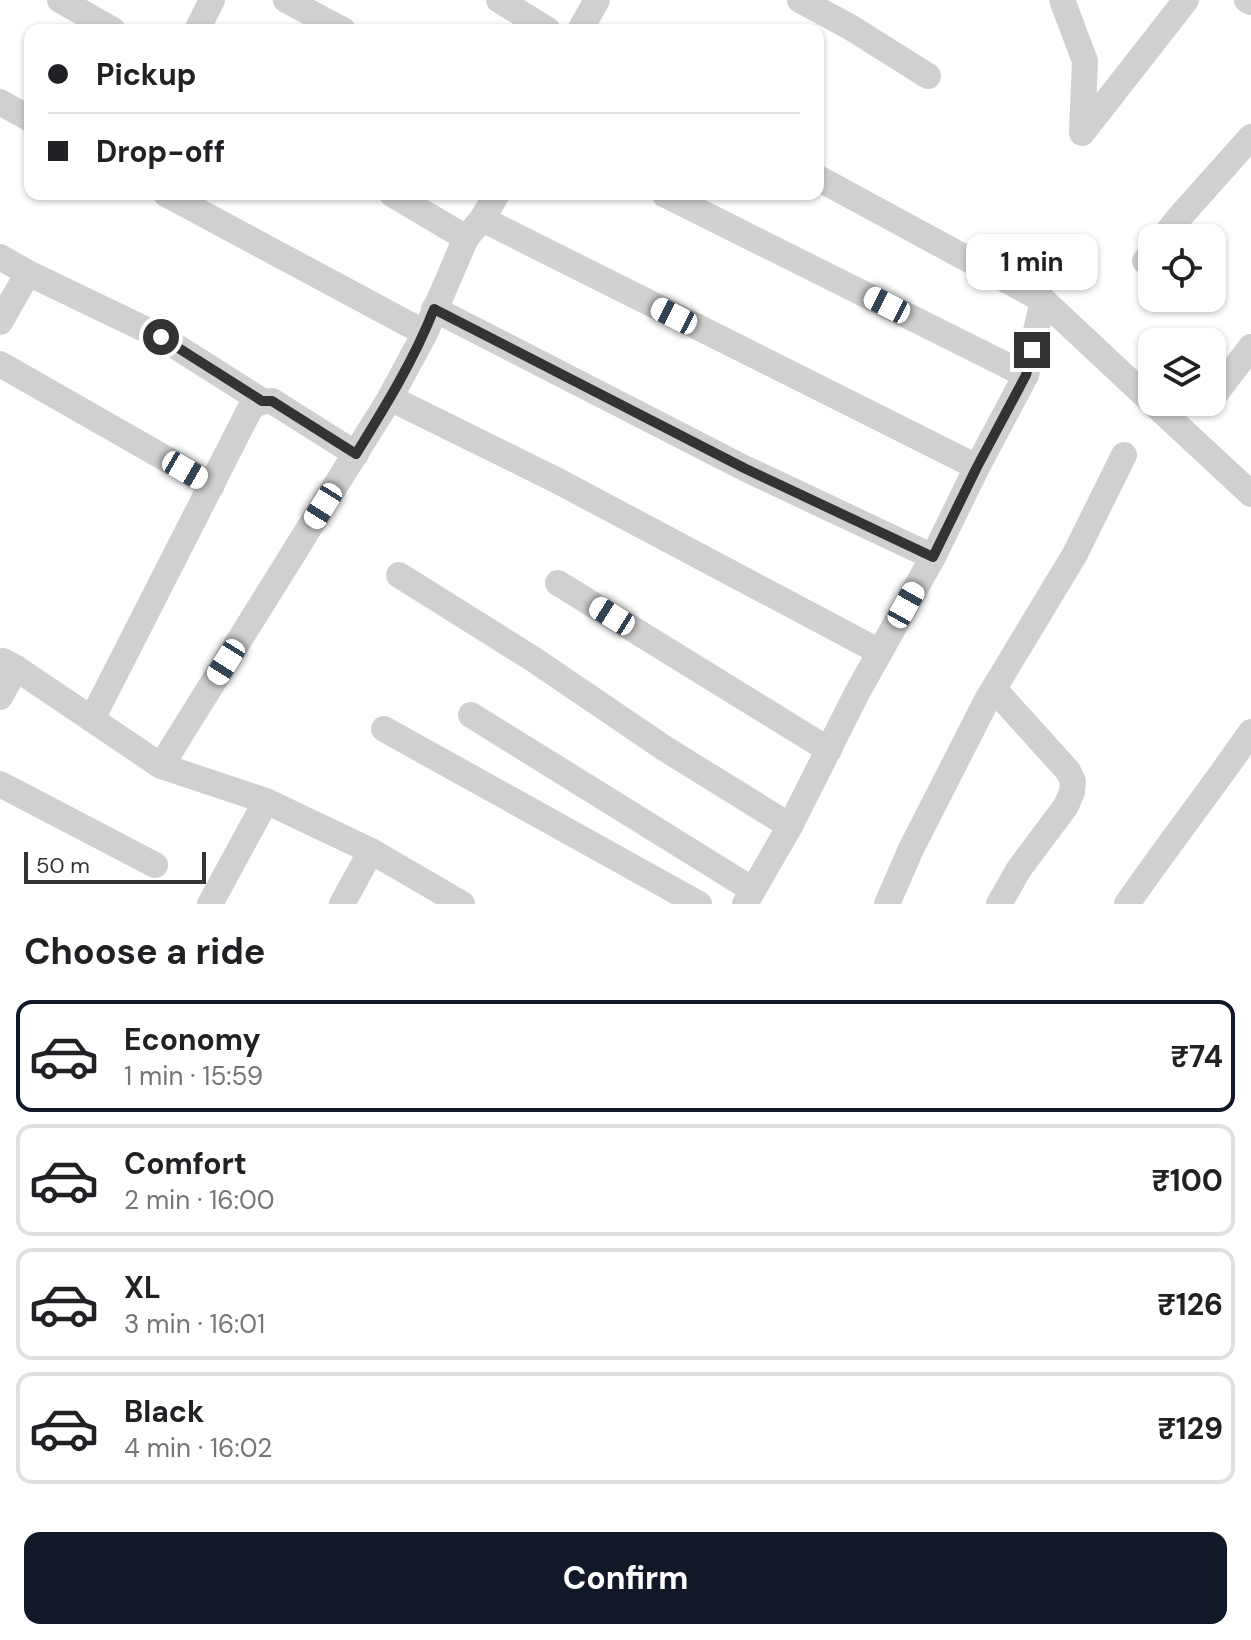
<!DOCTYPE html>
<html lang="en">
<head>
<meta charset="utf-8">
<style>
	body { margin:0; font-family:"DM Sans",sans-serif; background:#f2f2f2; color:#202124; height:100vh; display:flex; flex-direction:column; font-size:30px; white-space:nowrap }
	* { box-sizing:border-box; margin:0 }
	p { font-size:26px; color:#757577 }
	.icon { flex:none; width:44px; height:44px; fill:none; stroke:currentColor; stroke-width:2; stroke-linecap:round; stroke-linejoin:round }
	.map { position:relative; height:904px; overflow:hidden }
	.side { display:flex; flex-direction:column; background:#fff; flex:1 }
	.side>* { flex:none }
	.top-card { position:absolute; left:24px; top:24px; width:800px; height:176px; border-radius:16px; box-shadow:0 2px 6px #0004; display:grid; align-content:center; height:176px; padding:0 24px; background:#fff }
	.fabs { position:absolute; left:1138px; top:224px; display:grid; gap:16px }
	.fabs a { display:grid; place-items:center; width:88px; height:88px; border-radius:16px; background:#fff; box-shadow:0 2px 6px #0004; font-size:40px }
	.scale { position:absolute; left:24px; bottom:20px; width:182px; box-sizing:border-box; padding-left:8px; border:4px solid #333; border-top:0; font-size:22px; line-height:28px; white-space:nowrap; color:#333; -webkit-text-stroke:6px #fff; paint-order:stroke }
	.end { position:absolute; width:36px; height:36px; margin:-18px; border:10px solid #333; background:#fff; box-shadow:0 0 0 4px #fff }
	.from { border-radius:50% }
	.bubble { position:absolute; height:56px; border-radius:16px; background:#fff; box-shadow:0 2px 6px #0004; font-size:26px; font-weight:700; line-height:56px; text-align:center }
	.car { position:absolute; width:24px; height:48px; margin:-24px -12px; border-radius:10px; box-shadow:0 0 6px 2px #0007; background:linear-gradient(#fff 24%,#345 0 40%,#fff 0 76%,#345 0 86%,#fff 0) }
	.top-card b { display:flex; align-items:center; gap:28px; height:76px; font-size:30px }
	.top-card b+b { border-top:2px solid #e0e0e0 }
	.top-card i { width:20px; height:20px; background:#202124 }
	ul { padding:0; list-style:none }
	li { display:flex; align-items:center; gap:24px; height:112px; margin:0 16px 12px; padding:0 8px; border:4px solid #e0e0e0; border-radius:16px }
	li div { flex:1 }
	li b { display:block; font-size:30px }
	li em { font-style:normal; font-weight:700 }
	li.on { border-color:#111827 }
	li>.icon { width:72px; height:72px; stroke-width:1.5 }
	h2 { padding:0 24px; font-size:36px; line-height:96px }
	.cta { display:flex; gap:16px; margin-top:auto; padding:16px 24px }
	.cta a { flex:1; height:92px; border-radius:16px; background:#111827; color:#fff; font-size:32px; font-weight:700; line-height:92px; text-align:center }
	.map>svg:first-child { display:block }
</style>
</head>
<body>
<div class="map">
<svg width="1251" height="904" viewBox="0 0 1251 904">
	<rect width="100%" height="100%" fill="#fff"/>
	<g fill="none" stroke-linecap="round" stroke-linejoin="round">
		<g stroke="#d0d0d0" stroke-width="26">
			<path d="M60,0L113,30"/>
			<path d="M286,0L343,30"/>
			<path d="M499,0L548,30"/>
			<path d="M800,0L850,27L928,76"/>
			<path d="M1062,0L1085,61L1082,133L1186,0"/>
			<path d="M1247,0L1251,2"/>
			<path d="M197,30L212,0"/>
			<path d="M580,30L597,0"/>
			<path d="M0,102L30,119"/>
			<path d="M818,178L1043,300L1152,402"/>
			<path d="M166,194L425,333"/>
			<path d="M392,194L466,238"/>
			<path d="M664,194L1026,375"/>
			<path d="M482,219L977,467"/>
			<path d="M1163,238L1177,220L1251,137"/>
			<path d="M0,257L28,273L161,337L262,401"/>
			<path d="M1145,261L1152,252"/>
			<path d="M434,309L744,468L933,557L977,467L1026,375L1043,300"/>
			<path d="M0,322L28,273"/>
			<path d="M0,364L212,485"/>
			<path d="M390,398L556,480L880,652"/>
			<path d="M1212,398L1251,347"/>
			<path d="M1152,402L1251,494"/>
			<path d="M399,575L533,659L664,748L790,826"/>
			<path d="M558,583L829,750"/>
			<path d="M16,668L161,766L266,801L371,851L462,904"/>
			<path d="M994,689L1068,771L1073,781L1072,792L1066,806L1019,869L999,904"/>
			<path d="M0,697L16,668L3,661"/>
			<path d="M471,715L753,890"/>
			<path d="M92,719L250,409C257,402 262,401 272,401L356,454"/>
			<path d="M384,729L699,904"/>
			<path d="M161,766L390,398L425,333L466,238L482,219L497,194"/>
			<path d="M0,784L155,865"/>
			<path d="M210,904L266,801"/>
			<path d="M342,904L371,851"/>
			<path d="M745,904L790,826L857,693L933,557"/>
			<path d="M887,904L911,849L987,700L1075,554L1124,455"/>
			<path d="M1127,904C1167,846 1211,790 1251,732"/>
		</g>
	</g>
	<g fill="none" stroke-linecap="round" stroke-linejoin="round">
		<path stroke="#333" stroke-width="10" d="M161,337L262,401H272L356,454C385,407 414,360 434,309L744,468L933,557L977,467L1026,375L1032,350"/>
	</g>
</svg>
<div class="fabs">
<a><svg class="icon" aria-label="locate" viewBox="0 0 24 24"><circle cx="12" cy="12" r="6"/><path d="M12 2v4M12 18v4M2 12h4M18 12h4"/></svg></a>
<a><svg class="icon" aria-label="layers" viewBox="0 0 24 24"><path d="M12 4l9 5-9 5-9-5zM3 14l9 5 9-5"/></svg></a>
</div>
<div class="scale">50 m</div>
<i class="end from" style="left:161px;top:337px"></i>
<i class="end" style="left:1032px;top:350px"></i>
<div class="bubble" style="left:966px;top:234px;width:132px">1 min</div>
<i class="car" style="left:887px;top:305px;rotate:297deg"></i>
<i class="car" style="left:674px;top:316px;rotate:297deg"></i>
<i class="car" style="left:185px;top:470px;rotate:120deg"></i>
<i class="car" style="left:323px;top:506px;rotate:212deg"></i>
<i class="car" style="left:906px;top:605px;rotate:29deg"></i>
<i class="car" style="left:612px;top:616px;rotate:302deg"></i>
<i class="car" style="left:226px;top:662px;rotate:212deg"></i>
<div class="top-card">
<b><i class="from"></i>Pickup</b>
<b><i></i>Drop-off</b>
</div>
</div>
<section class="side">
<h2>Choose a ride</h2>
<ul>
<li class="on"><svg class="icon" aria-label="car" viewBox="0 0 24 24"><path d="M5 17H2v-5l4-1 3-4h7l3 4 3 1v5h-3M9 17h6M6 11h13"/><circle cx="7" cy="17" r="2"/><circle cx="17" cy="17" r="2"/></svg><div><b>Economy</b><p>1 min · 15:59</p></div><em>₹74</em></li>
<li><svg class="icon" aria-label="car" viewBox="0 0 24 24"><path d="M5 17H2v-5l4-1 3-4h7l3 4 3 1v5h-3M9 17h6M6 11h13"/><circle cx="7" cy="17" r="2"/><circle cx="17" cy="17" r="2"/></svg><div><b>Comfort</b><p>2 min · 16:00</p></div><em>₹100</em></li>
<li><svg class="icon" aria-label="car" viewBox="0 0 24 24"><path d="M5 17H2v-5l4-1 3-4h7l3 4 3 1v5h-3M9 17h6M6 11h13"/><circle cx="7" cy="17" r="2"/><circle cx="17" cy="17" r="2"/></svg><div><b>XL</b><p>3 min · 16:01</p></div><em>₹126</em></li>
<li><svg class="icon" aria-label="car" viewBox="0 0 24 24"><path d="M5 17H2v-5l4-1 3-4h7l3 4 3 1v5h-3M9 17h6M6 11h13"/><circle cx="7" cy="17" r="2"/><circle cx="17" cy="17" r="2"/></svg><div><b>Black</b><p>4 min · 16:02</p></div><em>₹129</em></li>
</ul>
<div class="cta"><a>Confirm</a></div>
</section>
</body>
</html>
